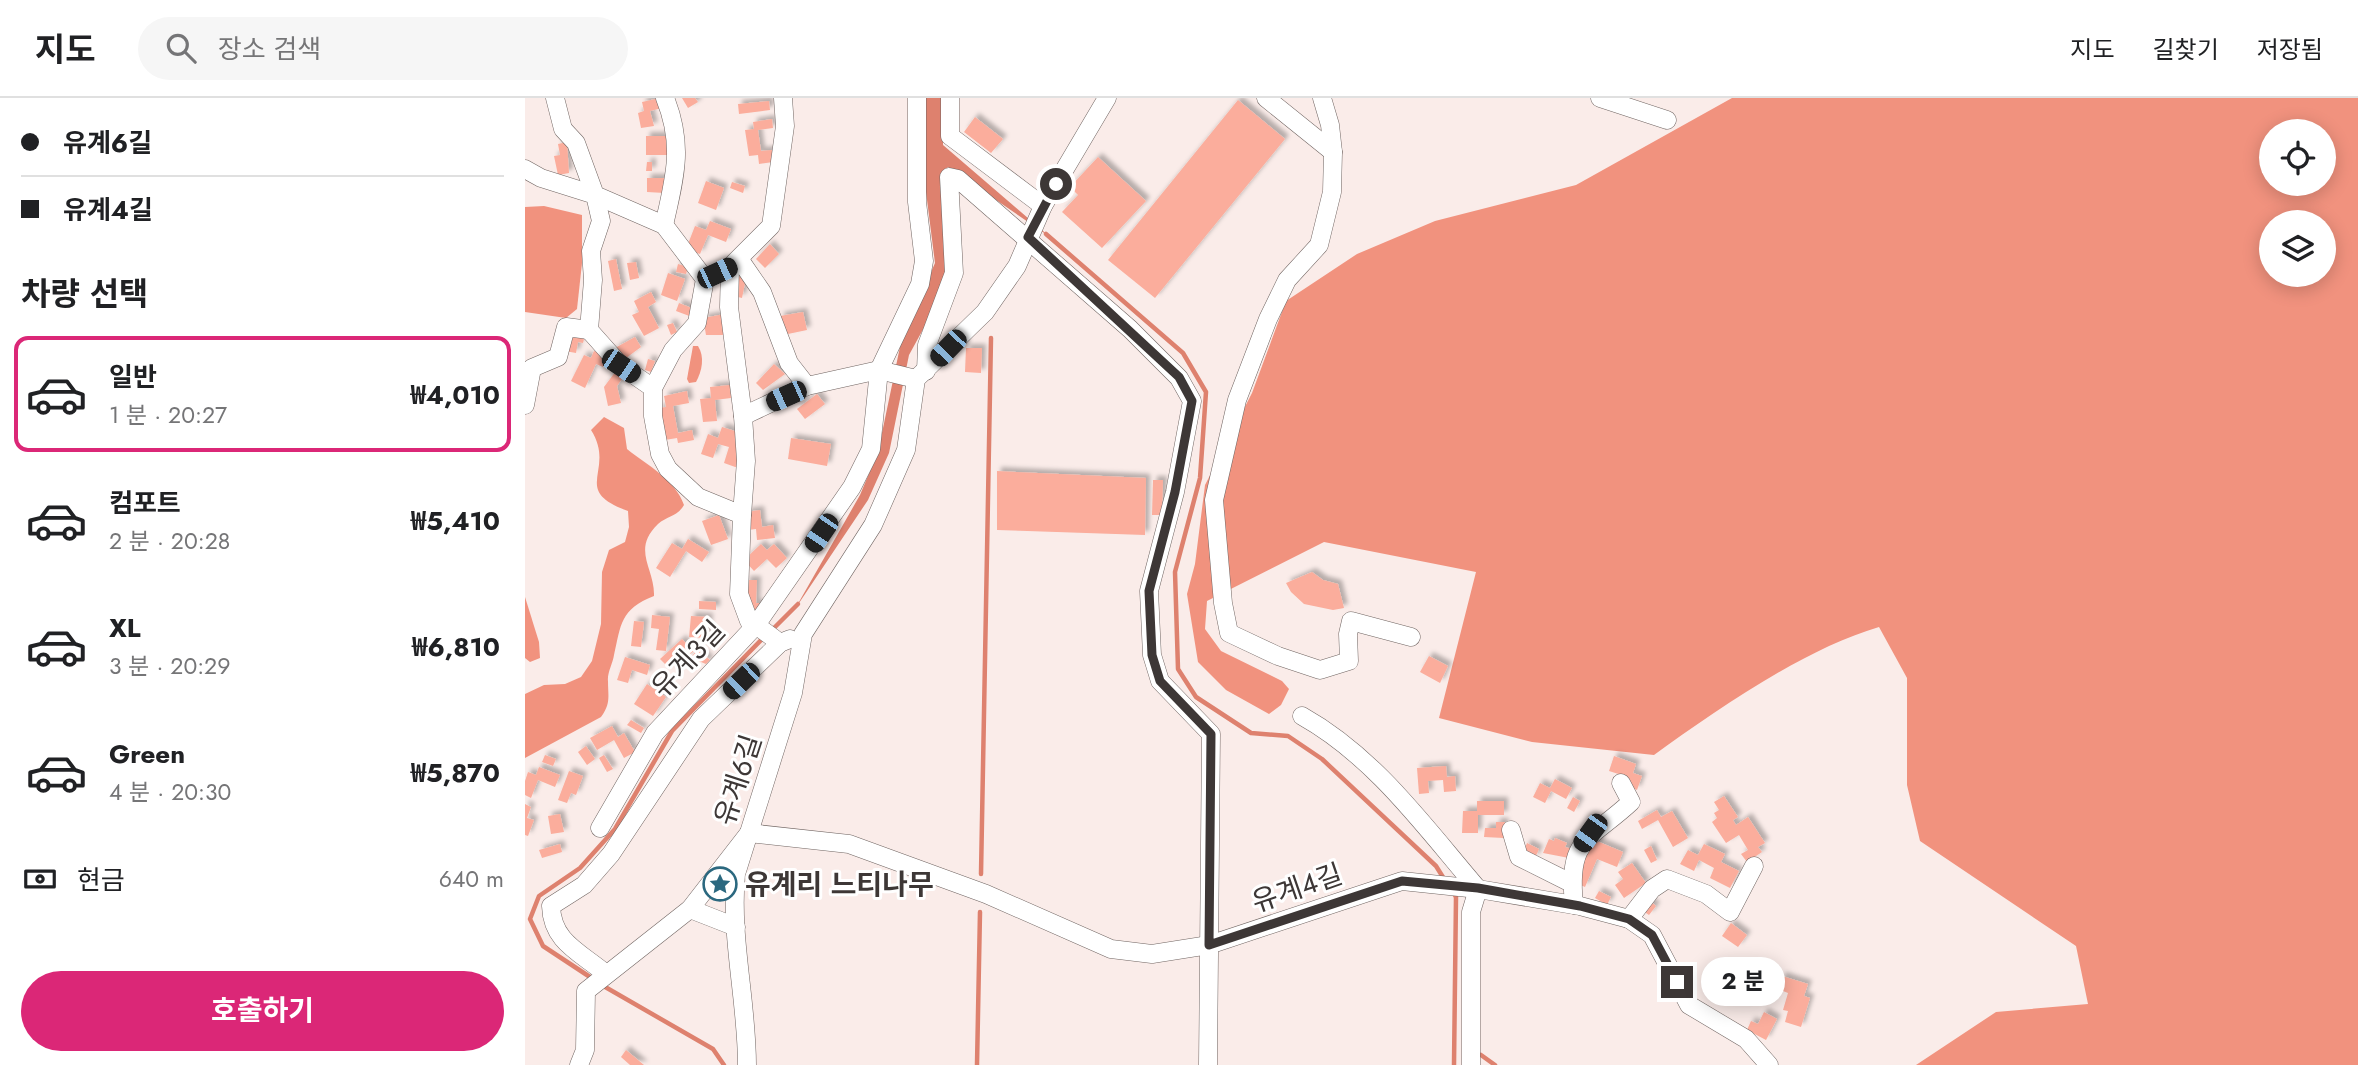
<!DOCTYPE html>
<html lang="ko">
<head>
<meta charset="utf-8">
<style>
	body { margin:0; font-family:Jost,"Noto Sans KR",sans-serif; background:#f6f6f6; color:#202124; height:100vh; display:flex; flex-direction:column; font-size:26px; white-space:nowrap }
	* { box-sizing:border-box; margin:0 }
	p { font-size:23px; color:#757577 }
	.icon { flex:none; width:38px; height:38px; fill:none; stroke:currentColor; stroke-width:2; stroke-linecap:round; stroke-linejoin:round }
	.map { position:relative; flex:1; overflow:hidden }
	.sheet { display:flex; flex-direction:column; background:#fff; width:525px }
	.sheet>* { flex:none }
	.banner { display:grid; align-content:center; height:154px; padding:0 21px; background:#fff }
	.buttons { position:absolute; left:1734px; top:21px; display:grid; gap:14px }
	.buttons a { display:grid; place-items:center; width:77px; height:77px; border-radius:50%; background:#fff; box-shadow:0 4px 18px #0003; font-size:35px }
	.end { position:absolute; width:32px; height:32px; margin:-16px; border:9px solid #3d3736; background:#fff; box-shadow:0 0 0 4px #fff }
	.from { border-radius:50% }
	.bubble { position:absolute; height:49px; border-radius:24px; background:#fff; box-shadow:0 4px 18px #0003; font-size:23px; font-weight:700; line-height:49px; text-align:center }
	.car { position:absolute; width:21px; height:42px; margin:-21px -10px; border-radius:9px; box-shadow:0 0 5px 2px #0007; background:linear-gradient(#222 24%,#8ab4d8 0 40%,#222 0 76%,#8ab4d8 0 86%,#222 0) }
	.banner b { display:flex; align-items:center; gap:24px; height:66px; font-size:26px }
	.banner b+b { border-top:2px solid #e0e0e0 }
	.banner i { width:18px; height:18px; background:#202124 }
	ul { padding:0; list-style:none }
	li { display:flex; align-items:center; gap:21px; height:116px; margin:0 14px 10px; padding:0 7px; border:4px solid transparent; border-radius:14px }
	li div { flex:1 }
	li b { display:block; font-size:26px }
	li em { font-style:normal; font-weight:700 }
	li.selected { border-color:#db2777 }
	li>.icon { width:63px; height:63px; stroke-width:1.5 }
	h2 { padding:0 21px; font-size:32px; line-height:84px }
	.pay { display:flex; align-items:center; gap:18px; height:77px; padding:0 21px; font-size:26px }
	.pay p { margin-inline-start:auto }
	.primary-button { display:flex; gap:14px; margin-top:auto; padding:14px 21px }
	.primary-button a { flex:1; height:80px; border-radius:42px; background:#db2777; color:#fff; font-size:28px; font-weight:700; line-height:80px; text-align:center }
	header { display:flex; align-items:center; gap:42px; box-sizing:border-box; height:98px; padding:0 35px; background:#fff; border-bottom:2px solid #e0e0e0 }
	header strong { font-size:33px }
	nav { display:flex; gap:38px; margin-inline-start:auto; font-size:24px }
	.search { width:490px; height:63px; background:#f6f6f6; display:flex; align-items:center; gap:18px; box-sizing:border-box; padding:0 24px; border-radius:38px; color:#757577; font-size:26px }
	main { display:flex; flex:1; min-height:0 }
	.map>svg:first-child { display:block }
</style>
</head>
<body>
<header>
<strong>지도</strong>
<div class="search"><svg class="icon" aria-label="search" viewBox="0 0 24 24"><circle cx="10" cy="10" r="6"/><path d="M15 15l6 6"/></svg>장소 검색</div>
<nav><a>지도</a><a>길찾기</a><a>저장됨</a></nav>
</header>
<main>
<section class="sheet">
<div class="banner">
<b><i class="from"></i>유계6길</b>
<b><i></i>유계4길</b>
</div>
<h2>차량 선택</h2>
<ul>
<li class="selected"><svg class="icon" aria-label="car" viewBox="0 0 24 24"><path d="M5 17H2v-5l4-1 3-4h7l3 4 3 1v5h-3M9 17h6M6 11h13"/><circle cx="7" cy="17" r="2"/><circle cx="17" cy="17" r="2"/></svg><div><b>일반</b><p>1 분 · 20:27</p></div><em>₩4,010</em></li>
<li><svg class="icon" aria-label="car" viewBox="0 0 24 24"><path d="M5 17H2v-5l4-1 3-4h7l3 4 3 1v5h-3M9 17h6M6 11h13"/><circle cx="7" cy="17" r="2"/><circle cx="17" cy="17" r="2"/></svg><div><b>컴포트</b><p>2 분 · 20:28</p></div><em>₩5,410</em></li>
<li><svg class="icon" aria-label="car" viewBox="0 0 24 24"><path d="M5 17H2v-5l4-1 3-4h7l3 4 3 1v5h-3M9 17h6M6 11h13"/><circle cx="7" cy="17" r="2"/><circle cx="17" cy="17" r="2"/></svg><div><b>XL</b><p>3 분 · 20:29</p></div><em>₩6,810</em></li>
<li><svg class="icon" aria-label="car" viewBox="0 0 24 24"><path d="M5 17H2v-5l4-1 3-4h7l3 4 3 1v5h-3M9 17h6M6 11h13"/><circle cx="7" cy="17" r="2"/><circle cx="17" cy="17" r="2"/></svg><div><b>Green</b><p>4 분 · 20:30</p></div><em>₩5,870</em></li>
</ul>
<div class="pay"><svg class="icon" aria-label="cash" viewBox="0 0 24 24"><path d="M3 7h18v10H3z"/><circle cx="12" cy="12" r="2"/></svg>현금<p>640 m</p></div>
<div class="primary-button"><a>호출하기</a></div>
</section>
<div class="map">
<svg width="1833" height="967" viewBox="0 0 1833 967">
	<defs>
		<filter id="shadow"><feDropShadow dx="4" dy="-4" stdDeviation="2" flood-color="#0004"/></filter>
	</defs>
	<rect width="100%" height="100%" fill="#faece9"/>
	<g fill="#f1927e" fill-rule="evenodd">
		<path d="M1207,0H1833V967H1391L1471,914L1563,906L1551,848L1395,743L1382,687V580L1354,529C1279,551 1193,611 1129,657L1007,644L914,620L951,474L799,444L682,503L680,531L696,553L757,583L764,591L756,607L744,616L701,592L673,564L662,496L670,466L680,387L727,295L761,203L832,156L910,123L1051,87ZM1746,33H1799V86H1746ZM1746,124H1799V177H1746Z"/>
		<path d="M19,108L57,117V165L52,211L41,220L0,214V109Z"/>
		<path d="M168,248H173C180,259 177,273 171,284L164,285L162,281Z"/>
		<path d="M79,319L99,330L102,351C123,368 150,381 159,407C152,419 142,418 133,426C106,452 130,470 129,498C95,511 96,527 89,557C88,565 82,575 83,583C83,599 86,605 76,619L0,660V596L19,587L40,586L56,579L67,563L76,526L77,474L84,452L100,444L104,429L103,413C44,392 92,373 66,332Z"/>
		<path d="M0,499L14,544L15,560L5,564L0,560Z"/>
	</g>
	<path fill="#de816e" d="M401,0H418V47L525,139L423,69L418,75L423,169L413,204L384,257L364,355L343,402L270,511L335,397L353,354L376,244L410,165L401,94Z"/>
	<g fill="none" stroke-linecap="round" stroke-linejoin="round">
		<g stroke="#de816e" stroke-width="4.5">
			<path d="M521,136L658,255L681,294L675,380L650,474L653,571L671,599L726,635L763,638L797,661L911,768L921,784"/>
			<path d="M247,532L273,506"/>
			<path d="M456,776L466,240"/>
			<path d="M928,794L931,799L929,967"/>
			<path d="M68,881L18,848L5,821L14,798L55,770L90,731L147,633L240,538"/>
			<path d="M75,886L188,951L199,967"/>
			<path d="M956,957L970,967"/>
			<path d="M452,967L455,814"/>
		</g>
	</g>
	<g fill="#fbad9c" filter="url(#shadow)">
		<path d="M135,0L137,10L125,13L129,28L116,30L113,15L119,13L117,4Z"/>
		<path d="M157,0H170L173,4L163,10Z"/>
		<path d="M713,2L760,41L630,200L583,162Z"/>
		<path d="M244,3L245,12L214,16L213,6Z"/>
		<path d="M450,19L478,41L466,55L439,34Z"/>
		<path d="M247,21L248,30L233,32L236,53L247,52L248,64L234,66L233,57L224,58L220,32L229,31L228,24Z"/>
		<path d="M121,38H147L146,57H121Z"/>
		<path d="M42,44L44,75L33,77L29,58L35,57L33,46Z"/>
		<path d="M573,59L621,103L577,150L537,114L553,97L545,89Z"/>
		<path d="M122,64H127V73H121Z"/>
		<path d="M122,80H141L140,95L122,94Z"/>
		<path d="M181,83L199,90L191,112L173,105Z"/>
		<path d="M207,84L220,88L218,95L205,90Z"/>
		<path d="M185,123L206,131L201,144L183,137L175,156L161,151L170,128L181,132Z"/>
		<path d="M245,146L254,156L240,170L231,161Z"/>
		<path d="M91,161L97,191L89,193L83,163Z"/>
		<path d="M111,164L114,180L105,182L102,165Z"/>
		<path d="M153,166L163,169L161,176L151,174Z"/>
		<path d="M143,175L160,181L152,203L136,197Z"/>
		<path d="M213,178L221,180L217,200L209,198Z"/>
		<path d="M126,194L131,204L123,209L134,230L119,238L107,217L114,214L109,203Z"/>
		<path d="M154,205L169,211L167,219L151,213Z"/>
		<path d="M278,214L282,232L258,237L255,218Z"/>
		<path d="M200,216L203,237H181L178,220Z"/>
		<path d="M148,225L152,234L146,237L142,227Z"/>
		<path d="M43,234L60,237L58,245L53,244L51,255L40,253Z"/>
		<path d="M110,239L116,249L97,263L90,250Z"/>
		<path d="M441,250H457L456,275L440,274Z"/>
		<path d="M69,253L83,259L78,269L71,266L60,290L46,283L59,257L66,260Z"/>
		<path d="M123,261L130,263L126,274L120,272Z"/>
		<path d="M249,266L260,276L238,292L231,285Z"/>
		<path d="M91,273L99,278L92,288L96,305L83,308L79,289Z"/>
		<path d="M205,287L206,300L190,302L192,323L178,324L175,301L186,300L185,289Z"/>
		<path d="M162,293L164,305L148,308L153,335L167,332L169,342L153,345L152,340L140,342L134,310L141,309L139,298Z"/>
		<path d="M292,296L300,306L280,321L272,311Z"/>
		<path d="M197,329L213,334V370L199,365L204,349L193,346L188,360L176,356L183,336L193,340Z"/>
		<path d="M266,340L306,346L302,368L263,361Z"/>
		<path d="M472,373L621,380L620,437L472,432Z"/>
		<path d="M628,382H638L637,417H627Z"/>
		<path d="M235,412L237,429L248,427L250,440L232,442L231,431L223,432L221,414Z"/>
		<path d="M194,417L203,441L186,447L177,423Z"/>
		<path d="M163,441L184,454L177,464L161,453L145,479L131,470L147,445L157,451Z"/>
		<path d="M236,446L242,452L249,446L262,460L251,470L242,461L229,473L219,462Z"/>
		<path d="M787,474L798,482L813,486L819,510L808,512L779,506L766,494L761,485Z"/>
		<path d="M221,482H232L231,505H235L234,515H227L221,499Z"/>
		<path d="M174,503L191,504V512L174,511Z"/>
		<path d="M127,517L145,519L141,553L131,552L134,531L126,530Z"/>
		<path d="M166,518L184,519L182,540L164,539Z"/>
		<path d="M109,523L119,524L116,549L106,548Z"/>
		<path d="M157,541L169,553L145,571L135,561Z"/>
		<path d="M172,551L185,562L181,566L166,560Z"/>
		<path d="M904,558L923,568L915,585L895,574Z"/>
		<path d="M100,559L125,567L122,577L107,572L103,585L92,582Z"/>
		<path d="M122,586L141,599L128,618L109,606Z"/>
		<path d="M106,622L119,630L116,635L102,627Z"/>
		<path d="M87,628L93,639L99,635L110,654L99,660L89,642L72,652L65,640Z"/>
		<path d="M61,648L70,661L62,667L53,654Z"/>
		<path d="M20,657L31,661L28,668L17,664Z"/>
		<path d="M79,657L88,671L82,674L74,660Z"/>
		<path d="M1089,658L1111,666L1108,675L1117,678L1112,692L1100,687L1103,679L1084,673Z"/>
		<path d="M921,668L922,679L930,678L931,693L919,694L918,682L903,683L904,695L894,696L892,670Z"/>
		<path d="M14,669L35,677L30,689L13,682L6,700L0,697V683L3,674L11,677Z"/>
		<path d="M44,673L58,678L51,697L46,695L42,705L33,702Z"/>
		<path d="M1030,681L1047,690L1041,701L1026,693L1020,705L1008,699L1015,685L1025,690Z"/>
		<path d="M1199,698L1213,719L1208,722L1211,727L1223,719L1240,745L1233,749L1237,754L1222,764L1216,756L1223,752L1214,737L1201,745L1187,724L1192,720L1189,715L1194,712L1189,704Z"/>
		<path d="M1048,699L1055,703L1049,714L1042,710Z"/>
		<path d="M952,703H979V717H953V735H937L938,713H952Z"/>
		<path d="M0,706L6,709L2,720L9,722L3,738L0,737Z"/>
		<path d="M1132,712L1136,719L1147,713L1163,740L1148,749L1133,722L1117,731L1113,723Z"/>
		<path d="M35,716L39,734L26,736L23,718Z"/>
		<path d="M971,724H980L979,740L959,739L960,730H971Z"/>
		<path d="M1030,740L1042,745L1040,749L1047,751L1044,760L1018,755L1024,741L1029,743Z"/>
		<path d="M1067,741L1098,754L1092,769L1072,761L1060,789L1053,786L1058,752Z"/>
		<path d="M1002,745L1014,751L1010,760L998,755Z"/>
		<path d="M35,746L37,754L17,760L14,752Z"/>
		<path d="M1179,746L1200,756L1196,764L1214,773L1205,790L1185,780L1189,770L1174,762L1169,773L1155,766L1163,752L1173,757Z"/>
		<path d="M1126,748L1132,762L1126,765L1119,752Z"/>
		<path d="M1107,765L1121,785L1099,800L1090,787L1098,781L1093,774Z"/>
		<path d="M1074,793L1086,799L1082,807L1070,800Z"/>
		<path d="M1125,803L1131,808L1124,817L1118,813Z"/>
		<path d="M1206,825L1222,837L1213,849L1197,838Z"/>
		<path d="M1257,878L1283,886L1279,898L1285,900L1276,929L1260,924L1263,913L1258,912L1263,895L1253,891Z"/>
		<path d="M1239,914L1252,921L1241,942L1222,932L1226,923L1233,926Z"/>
		<path d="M101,952L119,967H105L96,959Z"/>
	</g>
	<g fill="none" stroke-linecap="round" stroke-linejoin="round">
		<defs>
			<g id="minor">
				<path d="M30,0L38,31L51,45L70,97L139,127L180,181L172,225L148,252L128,290V318L135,356L143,371L173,399L217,417L214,496L224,523L231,527L130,635L75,730"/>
				<path d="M258,0L260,28L246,128L205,169L204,209L218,318L282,288L354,272L391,281"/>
				<path d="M425,0V38L518,108"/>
				<path d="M741,0L808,54"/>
				<path d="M797,0L805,27L808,54L807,94L794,147L762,182L743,221L712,302L689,402L698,505L704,535L753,558L795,572L824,563L823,536L826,523L886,539"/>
				<path d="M1075,0L1142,22"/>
				<path d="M0,71L16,80L70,97L76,123L66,153L68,182L64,232L96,268L128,290"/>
				<path d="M139,127C150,79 159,47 140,0"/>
				<path d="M215,162L237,194L264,265L282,288"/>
				<path d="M401,273L402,247L429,175L424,79L433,81L605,231L654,280L667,303L650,394L624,493L627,557L635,583L686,636L683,967"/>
				<path d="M0,307L7,270L33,259L41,229L64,232"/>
				<path d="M217,417L221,363L218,318"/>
				<path d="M255,545L231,527L327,389L346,351L354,272L395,186L399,163L392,104V0"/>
				<path d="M777,618C850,659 899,728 953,791"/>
				<path d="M986,732L994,759L1046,785"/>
				<path d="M1049,807C1042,739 1064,743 1106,704L1096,685"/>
				<path d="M165,811L211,829"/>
				<path d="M1104,821L1127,791L1142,781L1181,796L1205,814L1229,768"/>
				<path d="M81,876C55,854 27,844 26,808L59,787L86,756L176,621L255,545L265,541"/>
				<path d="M54,967L60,952L61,893L165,811L224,735L324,746L461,796L586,851L627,856L684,847L877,783L953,791L1055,808L1104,821L1127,837L1164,907L1221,941L1244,967"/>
				<path d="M222,967C222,903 205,840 211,776L268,595L278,536L348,427L381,352L391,281L460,214L492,168L518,108L582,0"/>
				<path d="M946,967V814L953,791"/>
			</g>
		</defs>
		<use href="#minor" stroke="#706562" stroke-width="19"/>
		<use href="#minor" stroke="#fff" stroke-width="18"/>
	</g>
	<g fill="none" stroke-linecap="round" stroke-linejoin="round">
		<path stroke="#3d3736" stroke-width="9" d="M531,86L503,139L654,279L667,303L650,394L624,493L627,557L635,583L686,636L684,847L877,783L953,790L1055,808L1104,821L1127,837L1152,884"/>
	</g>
	<defs>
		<symbol id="sight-ring" viewBox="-11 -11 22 22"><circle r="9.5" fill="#fff" stroke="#2b687f" stroke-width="1.5"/><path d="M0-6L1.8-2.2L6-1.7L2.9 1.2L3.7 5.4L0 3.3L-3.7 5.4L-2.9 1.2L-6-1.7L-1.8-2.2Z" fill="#2b687f"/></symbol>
	</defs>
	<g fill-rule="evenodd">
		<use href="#sight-ring" x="176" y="767" width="38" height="38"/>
	</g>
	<g text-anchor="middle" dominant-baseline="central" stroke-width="6" stroke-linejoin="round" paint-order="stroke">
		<g font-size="28" fill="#3d3736" stroke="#fff">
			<text transform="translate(163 561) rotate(-47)">유계3길</text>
			<text transform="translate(213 682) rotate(-72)">유계6길</text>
			<text transform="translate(772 790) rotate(-19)">유계4길</text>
		</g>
		<g font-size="28" font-weight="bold" fill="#3d3736" stroke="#fff" text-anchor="start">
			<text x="220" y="786">유계리 느티나무</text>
		</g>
	</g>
</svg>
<div class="buttons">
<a><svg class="icon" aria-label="locate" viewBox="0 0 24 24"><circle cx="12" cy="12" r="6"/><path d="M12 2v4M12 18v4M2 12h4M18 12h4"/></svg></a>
<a><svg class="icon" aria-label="layers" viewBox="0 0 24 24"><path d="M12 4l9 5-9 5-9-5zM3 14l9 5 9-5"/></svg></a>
</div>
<i class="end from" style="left:531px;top:86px"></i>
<i class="end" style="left:1152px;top:884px"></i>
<div class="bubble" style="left:1176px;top:859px;width:84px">2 분</div>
<i class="car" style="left:192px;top:175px;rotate:65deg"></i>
<i class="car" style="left:423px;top:250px;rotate:224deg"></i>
<i class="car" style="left:96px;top:268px;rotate:124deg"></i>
<i class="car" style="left:261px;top:298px;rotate:246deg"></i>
<i class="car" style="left:296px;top:435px;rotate:214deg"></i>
<i class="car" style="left:216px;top:583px;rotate:226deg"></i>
<i class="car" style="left:1065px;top:735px;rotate:216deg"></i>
</div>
</main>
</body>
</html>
